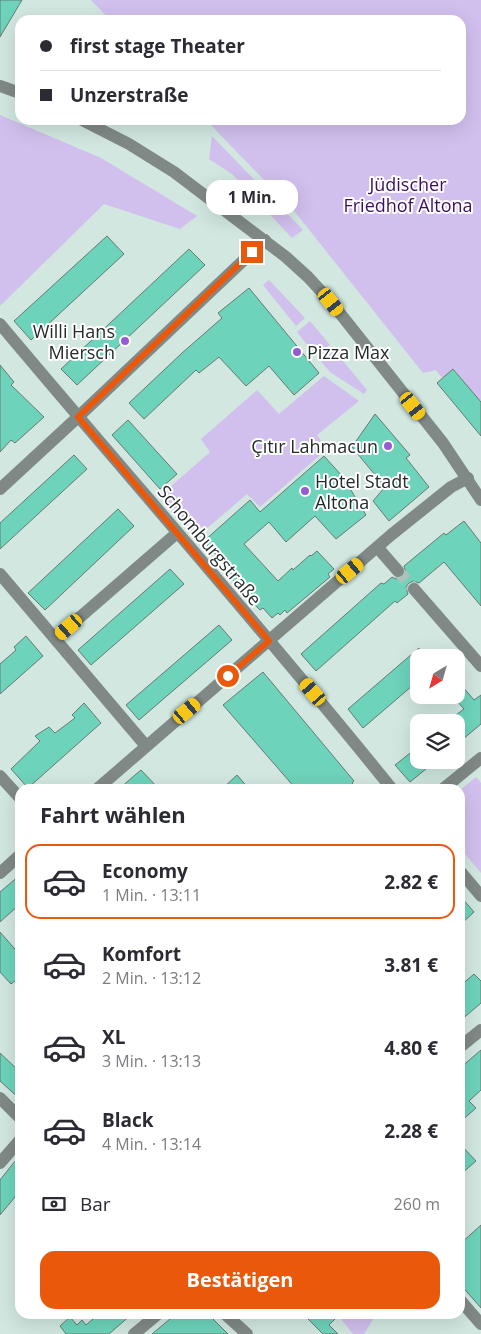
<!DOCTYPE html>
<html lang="de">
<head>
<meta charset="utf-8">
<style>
	body { margin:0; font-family:"Open Sans",sans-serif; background:#f7f7f7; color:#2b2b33; height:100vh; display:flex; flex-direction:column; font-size:19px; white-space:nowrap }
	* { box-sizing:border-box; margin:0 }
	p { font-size:16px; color:#7c7c81 }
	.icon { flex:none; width:28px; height:28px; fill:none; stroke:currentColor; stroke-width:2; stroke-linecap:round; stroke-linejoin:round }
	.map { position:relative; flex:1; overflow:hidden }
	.details { position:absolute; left:15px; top:784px; width:450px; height:535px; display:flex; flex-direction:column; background:#fff; border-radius:15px; box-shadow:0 5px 20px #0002 }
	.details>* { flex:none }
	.guide { position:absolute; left:15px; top:15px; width:451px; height:110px; border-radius:15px; box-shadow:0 5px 20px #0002; display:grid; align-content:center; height:110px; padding:0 25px; background:#fff }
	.needle { width:32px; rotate:217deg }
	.fabs { position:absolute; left:410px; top:649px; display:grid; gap:10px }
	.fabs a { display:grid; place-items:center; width:55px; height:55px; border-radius:10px; background:#fff; box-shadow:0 5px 20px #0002; font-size:25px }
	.end { position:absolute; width:22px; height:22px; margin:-11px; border:6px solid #ea580c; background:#fff; box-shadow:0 0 0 2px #fff }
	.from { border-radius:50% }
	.bubble { position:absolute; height:35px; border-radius:15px; background:#fff; box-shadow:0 5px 20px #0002; font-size:16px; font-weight:700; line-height:35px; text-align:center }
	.car { position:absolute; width:15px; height:30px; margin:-15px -8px; border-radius:6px; box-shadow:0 0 4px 1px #0007; background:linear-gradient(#f5c518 24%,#345 0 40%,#f5c518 0 76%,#345 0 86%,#f5c518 0) }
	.guide b { display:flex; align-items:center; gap:18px; height:48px; font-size:19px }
	.guide b+b { border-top:1px solid #e1e1e2 }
	.guide i { width:12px; height:12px; background:#2b2b33 }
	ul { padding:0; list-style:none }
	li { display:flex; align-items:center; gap:15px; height:75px; margin:0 10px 8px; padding:0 15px; border:2px solid transparent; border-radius:15px }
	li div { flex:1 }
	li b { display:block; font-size:19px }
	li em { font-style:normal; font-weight:700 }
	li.active { border-color:#ea580c }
	li>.icon { width:45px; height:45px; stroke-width:1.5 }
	h2 { padding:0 25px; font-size:22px; line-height:60px }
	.pay { display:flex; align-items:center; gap:12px; height:55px; padding:0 25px; font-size:19px }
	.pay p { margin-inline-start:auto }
	.button { display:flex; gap:10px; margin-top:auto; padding:10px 25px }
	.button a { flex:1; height:58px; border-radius:15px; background:#ea580c; color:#fff; font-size:20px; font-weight:700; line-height:58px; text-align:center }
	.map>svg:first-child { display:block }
</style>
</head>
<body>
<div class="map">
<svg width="481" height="1334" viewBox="0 0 481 1334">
	<rect width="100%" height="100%" fill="#d1e7e0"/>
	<g fill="#d1bfed">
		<path d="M91,0H481V400L480,401L454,369L442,378L436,370L423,373L295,212L206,120H461V20H110Z"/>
		<path d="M0,115L101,158L197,216L180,229L104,204L0,306Z"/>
		<path d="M212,136L303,230L292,238L232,174L209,159Z"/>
		<path d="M269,280L305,318L296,326L263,285Z"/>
		<path d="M310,321L330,345L316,356L297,332Z"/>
		<path d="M333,349L367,390L364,394L330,372L320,360Z"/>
		<path d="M324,376L359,401L317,435L327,449L260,507L247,494L197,537L161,495L210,452L201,439L257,390L279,414Z"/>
		<path d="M476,777L481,783V873L460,848V790Z"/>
		<path d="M344,1314H378L375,1316L364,1334H353L340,1318Z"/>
	</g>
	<g fill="#6dd3ba" stroke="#667a74">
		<path d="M0,0H22L0,37Z"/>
		<path d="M107,236L124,254L31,340L14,321Z"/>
		<path d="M189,249L205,265L77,385L61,369Z"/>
		<path d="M249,288L319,373L294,395L269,366L246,386L219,357L199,373L196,370L144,419L129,403L182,353L222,318L218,313Z"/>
		<path d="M0,365L14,382L11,385L44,417L15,443L11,440L0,452Z"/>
		<path d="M453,369L481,402V436L437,383Z"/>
		<path d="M375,414L410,455L406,458L429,487L389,521L373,501L385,487L352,447Z"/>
		<path d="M128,420L177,474L160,489L112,435Z"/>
		<path d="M74,455L87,469L0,549V523Z"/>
		<path d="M324,456L343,477L366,515L336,539L315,516L286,542L269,522L244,544L278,581L292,568L293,570L310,555L311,556L317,551L334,569L328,574L330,577L287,613L285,610L280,615L278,613L272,618L263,608L260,610L251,601L225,571L229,567L221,561L204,541L250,500L260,512Z"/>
		<path d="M118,509L134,526L45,610L28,593Z"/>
		<path d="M464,521L481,543V606L444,562L419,583L413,581L409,583L406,587L408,594L397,603L395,601L316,671L301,654L381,583L384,584L392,577L396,579L403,577L406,573L404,566L444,533L446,535Z"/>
		<path d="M170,569L184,584L91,665L78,650Z"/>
		<path d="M219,625L232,640L139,720L126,705Z"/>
		<path d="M26,636L43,656L0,694V664L16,650L14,647Z"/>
		<path d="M419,648V680L363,728L348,709Z"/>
		<path d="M263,672L354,781L352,783L357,789H296L223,705Z"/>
		<path d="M456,679L474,700L481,695V724L456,745V715L464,709L456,700Z"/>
		<path d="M84,703L101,723L28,788L11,769L40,741L35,736L49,727L55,733L75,718L72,715Z"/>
		<path d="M419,746V760H437L410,782L395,765Z"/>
		<path d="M141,770L159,789H119L135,775Z"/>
		<path d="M237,775L249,789H222Z"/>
		<path d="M20,875V904L0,922V892Z"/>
		<path d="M460,896L474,912L460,925Z"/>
		<path d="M0,932L20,955V977L11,984L0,972Z"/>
		<path d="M474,974L481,981V1003L460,1021V986Z"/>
		<path d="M481,1050V1090L469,1101L476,1108L460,1122V1068Z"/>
		<path d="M0,1053L20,1072V1099L0,1081Z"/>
		<path d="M460,1144L476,1161L460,1175Z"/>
		<path d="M20,1155V1191L0,1215V1180Z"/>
		<path d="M481,1225V1308L460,1284V1244Z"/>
		<path d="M99,1314H132L109,1334H66L60,1326L70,1317L77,1325L82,1320L86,1325Z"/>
		<path d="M176,1314H208L228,1334H152Z"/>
		<path d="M303,1314H340L329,1325L338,1334H323Z"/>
	</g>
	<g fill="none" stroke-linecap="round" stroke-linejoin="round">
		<path stroke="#aec2bc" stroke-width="12" stroke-dasharray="12 6" stroke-linecap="butt" d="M398,571L414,589"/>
		<g stroke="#808986" stroke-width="12">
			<path d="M0,86L20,93"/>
			<path d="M82,120L129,144L174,172L286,257L308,277L331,302L443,443L481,500"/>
			<path d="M0,324C130,479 265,631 392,789"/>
			<path d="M0,489L78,417L265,240"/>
			<path d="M378,548L398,571"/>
			<path d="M0,574L146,746"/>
			<path d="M414,589L481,666"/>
			<path d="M56,638L177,533"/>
			<path d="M0,776L20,798"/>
			<path d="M97,789L391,535L451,487L468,478"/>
			<path d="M443,789L481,758"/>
			<path d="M460,871L481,896"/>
			<path d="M0,873L20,855"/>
			<path d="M460,1047L481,1030"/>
			<path d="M0,1098L20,1118"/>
			<path d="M0,1163L20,1140"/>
			<path d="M460,1300L481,1324"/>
			<path d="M225,1314L247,1334"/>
			<path d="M134,1334L158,1314"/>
		</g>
	</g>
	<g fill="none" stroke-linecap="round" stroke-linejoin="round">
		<path stroke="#ea580c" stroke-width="6" d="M228,676L269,641L78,417L252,252"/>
	</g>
	<g fill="#955dd5" stroke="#fff" stroke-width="2">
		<circle cx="125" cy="341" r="5"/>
		<circle cx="297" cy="352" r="5"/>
		<circle cx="388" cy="446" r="5"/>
		<circle cx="305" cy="491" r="5"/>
	</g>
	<g text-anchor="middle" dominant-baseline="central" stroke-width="4" stroke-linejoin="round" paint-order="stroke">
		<g font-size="18" fill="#3b1062" stroke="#fff">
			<text x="408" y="184">Jüdischer<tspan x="408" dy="21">Friedhof Altona</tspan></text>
		</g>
		<g font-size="18" fill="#242c2a" stroke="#fff" text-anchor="end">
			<text x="115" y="331">Willi Hans<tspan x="115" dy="21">Miersch</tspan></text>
			<text x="307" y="352" text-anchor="start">Pizza Max</text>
			<text x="378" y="446">Çıtır Lahmacun</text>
			<text x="315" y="481" text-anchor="start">Hotel Stadt<tspan x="315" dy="21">Altona</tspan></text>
		</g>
		<g font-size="18" fill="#242c2a" stroke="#fff">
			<text transform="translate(210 545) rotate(50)">Schomburgstraße</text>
		</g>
	</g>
</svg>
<div class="fabs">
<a><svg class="needle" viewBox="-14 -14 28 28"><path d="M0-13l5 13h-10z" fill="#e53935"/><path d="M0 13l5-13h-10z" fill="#7c7c81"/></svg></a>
<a><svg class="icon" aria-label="layers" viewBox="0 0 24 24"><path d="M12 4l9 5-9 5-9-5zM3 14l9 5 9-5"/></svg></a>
</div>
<i class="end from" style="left:228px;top:676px"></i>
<i class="end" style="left:252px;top:252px"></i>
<div class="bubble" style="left:206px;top:180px;width:92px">1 Min.</div>
<i class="car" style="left:331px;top:302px;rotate:141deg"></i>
<i class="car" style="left:413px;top:406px;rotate:142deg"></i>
<i class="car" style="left:350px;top:571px;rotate:50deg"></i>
<i class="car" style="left:69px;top:627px;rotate:229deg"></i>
<i class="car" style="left:313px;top:692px;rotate:319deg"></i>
<i class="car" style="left:187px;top:711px;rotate:50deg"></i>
<div class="guide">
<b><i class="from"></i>first stage Theater</b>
<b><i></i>Unzerstraße</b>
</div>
<section class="details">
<h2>Fahrt wählen</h2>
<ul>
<li class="active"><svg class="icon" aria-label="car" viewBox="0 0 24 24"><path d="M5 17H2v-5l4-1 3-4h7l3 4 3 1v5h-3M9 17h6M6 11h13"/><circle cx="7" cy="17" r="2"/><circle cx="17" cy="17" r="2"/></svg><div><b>Economy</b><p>1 Min. · 13:11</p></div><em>2.82 €</em></li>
<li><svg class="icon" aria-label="car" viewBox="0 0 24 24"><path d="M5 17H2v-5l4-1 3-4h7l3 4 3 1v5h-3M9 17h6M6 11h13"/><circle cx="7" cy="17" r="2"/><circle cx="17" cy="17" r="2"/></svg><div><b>Komfort</b><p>2 Min. · 13:12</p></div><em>3.81 €</em></li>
<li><svg class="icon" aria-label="car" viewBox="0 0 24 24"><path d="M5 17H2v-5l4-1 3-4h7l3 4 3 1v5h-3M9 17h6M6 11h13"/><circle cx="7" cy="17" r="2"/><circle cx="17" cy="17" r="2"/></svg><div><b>XL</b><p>3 Min. · 13:13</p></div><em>4.80 €</em></li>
<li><svg class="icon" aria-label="car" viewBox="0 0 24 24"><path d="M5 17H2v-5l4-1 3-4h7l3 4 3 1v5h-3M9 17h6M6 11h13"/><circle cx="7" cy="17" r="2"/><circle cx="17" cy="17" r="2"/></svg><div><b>Black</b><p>4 Min. · 13:14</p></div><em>2.28 €</em></li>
</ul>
<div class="pay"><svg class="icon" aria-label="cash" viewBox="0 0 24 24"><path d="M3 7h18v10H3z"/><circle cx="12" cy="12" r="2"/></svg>Bar<p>260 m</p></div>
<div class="button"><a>Bestätigen</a></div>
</section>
</div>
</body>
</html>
